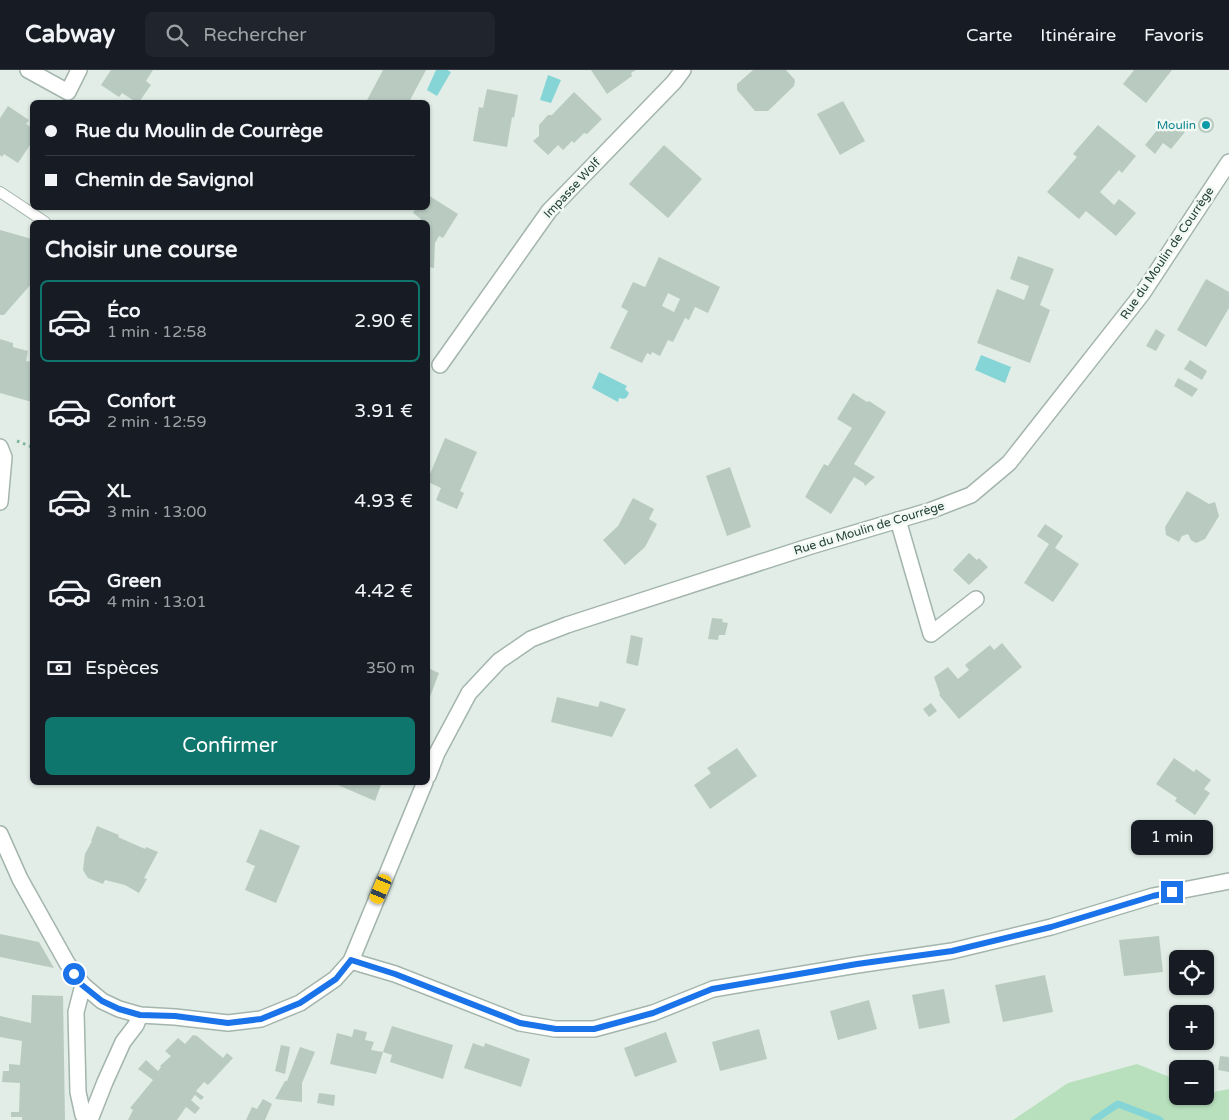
<!DOCTYPE html>
<html lang="fr">
<head>
<meta charset="utf-8">
<style>
	body { margin:0; font-family:"Varela Round",sans-serif; background:#20242c; color:#f1f3f6; height:100vh; display:flex; flex-direction:column; font-size:19px; white-space:nowrap }
	* { box-sizing:border-box; margin:0 }
	p { font-size:16px; color:#9ea1a6 }
	.icon { flex:none; width:28px; height:28px; fill:none; stroke:currentColor; stroke-width:2; stroke-linecap:round; stroke-linejoin:round }
	.map { position:relative; flex:1; overflow:hidden }
	.details { position:absolute; left:30px; top:150px; width:400px; height:565px; display:flex; flex-direction:column; background:#171b24; border-radius:8px; box-shadow:0 1px 4px #0004 }
	.details>* { flex:none }
	.top-card { position:absolute; left:30px; top:30px; width:400px; height:110px; border-radius:8px; box-shadow:0 1px 4px #0004; display:grid; align-content:center; height:110px; padding:0 15px; background:#171b24 }
	.fabs { position:absolute; left:1169px; top:880px; display:grid; gap:10px }
	.fabs a { display:grid; place-items:center; width:45px; height:45px; border-radius:8px; background:#171b24; box-shadow:0 1px 4px #0004; font-size:25px }
	.end { position:absolute; width:22px; height:22px; margin:-11px; border:6px solid #1a73e8; background:#fff; box-shadow:0 0 0 2px #fff }
	.from { border-radius:50% }
	.bubble { position:absolute; height:35px; border-radius:8px; background:#171b24; box-shadow:0 1px 4px #0004; font-size:16px; font-weight:600; line-height:35px; text-align:center }
	.car { position:absolute; width:15px; height:30px; margin:-15px -8px; border-radius:6px; box-shadow:0 0 4px 1px #0007; background:linear-gradient(#f5c518 24%,#345 0 40%,#f5c518 0 76%,#345 0 86%,#f5c518 0) }
	.top-card b { display:flex; align-items:center; gap:18px; height:48px; font-size:19px }
	.top-card b+b { border-top:1px solid #363941 }
	.top-card i { width:12px; height:12px; background:#f1f3f6 }
	ul { padding:0; list-style:none }
	li { display:flex; align-items:center; gap:15px; height:82px; margin:0 10px 8px; padding:0 5px; border:2px solid transparent; border-radius:8px }
	li div { flex:1 }
	li b { display:block; font-size:19px }
	li em { font-style:normal; font-weight:600 }
	li.current { border-color:#0f766e }
	li>.icon { width:45px; height:45px; stroke-width:1.5 }
	h2 { padding:0 15px; font-size:22px; line-height:60px }
	.pay { display:flex; align-items:center; gap:12px; height:55px; padding:0 15px; font-size:19px }
	.pay p { margin-inline-start:auto }
	.cta { display:flex; gap:10px; margin-top:auto; padding:10px 15px }
	.cta a { flex:1; height:58px; border-radius:8px; background:#0f766e; color:#fff; font-size:20px; font-weight:600; line-height:58px; text-align:center }
	header { display:flex; align-items:center; gap:30px; box-sizing:border-box; height:70px; padding:0 25px; background:#171b24; border-bottom:1px solid #363941 }
	header strong { font-size:24px }
	nav { display:flex; gap:28px; margin-inline-start:auto; font-size:18px }
	.search { width:350px; height:45px; background:#20242c; display:flex; align-items:center; gap:12px; box-sizing:border-box; padding:0 18px; border-radius:8px; color:#9ea1a6; font-size:19px }
	.map>svg:first-child { display:block }
</style>
</head>
<body>
<header>
<strong>Cabway</strong>
<div class="search"><svg class="icon" aria-label="search" viewBox="0 0 24 24"><circle cx="10" cy="10" r="6"/><path d="M15 15l6 6"/></svg>Rechercher</div>
<nav><a>Carte</a><a>Itinéraire</a><a>Favoris</a></nav>
</header>
<div class="map">
<svg width="1229" height="1050" viewBox="0 0 1229 1050">
	<rect width="100%" height="100%" fill="#e1ede6"/>
	<path fill="#b8e0bd" d="M1137,994L1177,1010L1178,1026H1205V1022L1209,1023L1229,1019V1050H1013L1068,1013Z"/>
	<g fill="#85d5d6">
		<path d="M436,0H447L451,2L437,26L427,20Z"/>
		<path d="M548,5L561,10L551,33L540,30Z"/>
		<path d="M981,285L1011,297L1005,313L975,300Z"/>
		<path d="M599,302L627,316L625,319L629,323L627,327L624,329L619,328L618,332L592,318Z"/>
	</g>
	<g fill="none" stroke-linecap="round" stroke-linejoin="round">
		<path stroke="#85d5d6" stroke-width="7" d="M1094,1050L1118,1034L1160,1050"/>
	</g>
	<g fill="#b9cbc1" fill-rule="evenodd">
		<path d="M111,0H153L146,11L151,15L139,32H136L122,23L119,27L101,15Z"/>
		<path d="M383,0H426L409,32H366Z"/>
		<path d="M591,0H636L631,3L632,6L607,24Z"/>
		<path d="M753,0H786L795,10L794,16L768,41H755L737,20V14Z"/>
		<path d="M1134,0H1172L1146,33L1123,14Z"/>
		<path d="M487,19L518,25L514,48L512,47L507,77L473,71L479,37L483,38Z"/>
		<path d="M574,22L602,49L587,64L584,63L574,73L572,71L563,80L558,75L548,85L533,71L539,66V55L548,45H552Z"/>
		<path d="M843,31L865,71L840,85L817,44Z"/>
		<path d="M8,36L29,50L26,54L32,58V72L18,93L4,84L2,87L0,85V48Z"/>
		<circle cx="1206" cy="55" r="8"/>
		<path d="M1167,48L1185,62L1171,79L1163,73L1155,84L1145,75Z"/>
		<path d="M1098,55L1136,86L1122,103L1119,100L1100,122L1114,135L1119,129L1136,143L1116,166L1086,141L1079,149L1047,122L1077,87L1073,84Z"/>
		<path d="M664,75L702,109L668,148L629,114Z"/>
		<path d="M428,125L458,144L443,168L439,166L435,173L434,198L428,197V152H419L421,149L413,143L416,138H428Z"/>
		<path d="M0,160L32,169V213L4,245H0Z"/>
		<path d="M1018,186L1054,199L1040,235L1050,240L1030,293L977,273L997,219L1024,230L1029,216L1010,209Z"/>
		<path d="M659,187L720,217L708,243L695,237L689,250L685,248L673,272L668,270L660,286L652,282L651,285L647,283L642,293L610,278L628,241L621,237L633,212L645,217ZM668,223L680,229L674,242L662,236Z"/>
		<path d="M1206,209L1229,222V238L1206,277L1177,260Z"/>
		<path d="M1156,259L1165,265L1156,281L1146,276Z"/>
		<path d="M0,269L13,273V277L28,281L26,291L32,292V332L0,323Z"/>
		<path d="M1190,290L1207,301L1202,310L1184,299Z"/>
		<path d="M1178,308L1198,319L1192,327L1174,316Z"/>
		<path d="M853,323L867,332L869,331L886,342L854,394L875,407L865,416L864,413L854,407L831,444L805,427L824,394L828,396L852,358L837,349Z"/>
		<path d="M445,368L477,382L460,421L464,423L457,439L436,430L441,418L428,412V409Z"/>
		<path d="M730,397L751,457L727,466L706,406Z"/>
		<path d="M1187,421L1209,434L1215,432L1219,446L1205,469L1196,473L1191,470L1188,464L1182,466L1179,472L1166,465L1165,457Z"/>
		<path d="M633,428L654,439L649,449L657,454L645,477L625,495L603,470L618,456Z"/>
		<path d="M1045,454L1063,466L1055,478L1079,494L1053,532L1024,513L1049,474L1037,466Z"/>
		<path d="M969,483L977,490L979,488L988,497L969,515L953,500Z"/>
		<path d="M712,548L723,549L722,552L728,553L725,565H719L718,570L708,569Z"/>
		<path d="M631,565L643,568L638,596L626,593Z"/>
		<path d="M1002,573L1022,597L959,649L939,625L940,624L934,607L948,597L958,609L969,600L965,595L990,575L994,580Z"/>
		<path d="M428,598L439,603L428,632Z"/>
		<path d="M557,627L598,637L600,631L626,639L612,667L551,652Z"/>
		<path d="M931,633L937,641L929,647L923,639Z"/>
		<path d="M737,678L757,706L710,739L694,715L711,703L707,698Z"/>
		<path d="M1174,688L1194,702L1196,699L1211,710L1204,719L1210,723L1195,745L1175,731L1177,728L1156,714Z"/>
		<path d="M331,712H382L375,731Z"/>
		<path d="M97,756L119,765L118,767L145,779L146,777L158,782L144,808L147,809L139,823L125,815L105,810L103,814L88,808L86,805L83,800L84,791L85,784L92,771H91Z"/>
		<path d="M260,759L300,776L276,833L245,820L255,796L246,792Z"/>
		<path d="M0,864L39,872L54,898L0,887Z"/>
		<path d="M1159,866L1163,902L1124,906L1119,870Z"/>
		<path d="M1045,905L1053,942L1003,952L995,915Z"/>
		<path d="M944,919L950,953L919,959L912,925Z"/>
		<path d="M32,925L63,926L65,1050H22V1047H11V1042H19L20,1013L2,1012L3,1001H9V994L20,995L22,971L0,967V946L31,953Z"/>
		<path d="M869,930L877,959L838,970L830,941Z"/>
		<path d="M392,956L453,975L443,1009L390,992L392,985L383,982Z"/>
		<path d="M354,959L367,962L365,970L374,972L371,980L383,982L376,1004L330,994L337,963L352,967Z"/>
		<path d="M759,959L767,989L720,1001L712,972Z"/>
		<path d="M666,962L677,992L635,1007L624,978Z"/>
		<path d="M193,965L197,966L223,988L227,983L233,988L208,1015L204,1012L196,1021L204,1027L201,1030L195,1025L191,1030L200,1038L195,1044L186,1037L177,1050H128L133,1040L130,1038L153,1010L138,999L146,990L158,1001L161,997L160,996L171,986L165,981L178,968L185,974Z"/>
		<path d="M473,973L484,977L485,973L530,989L521,1017L464,998Z"/>
		<path d="M281,975L290,977L285,1004L275,1001Z"/>
		<path d="M300,977L315,982L302,1013V1032L275,1029L285,1011H287Z"/>
		<path d="M1220,986L1229,987V1002L1218,1000Z"/>
		<path d="M319,1023L335,1025L334,1036L317,1033Z"/>
		<path d="M263,1029L272,1034L265,1050H246L252,1037L257,1039Z"/>
	</g>
	<g fill="none" stroke-linecap="round" stroke-linejoin="round">
		<defs>
			<path id="service" d="M0,122L45,152"/>
			<g id="minor">
				<path d="M28,0L68,22L79,0"/>
				<path d="M440,295L549,141L674,12L683,0"/>
				<path d="M0,377L4,387L0,432"/>
				<path d="M898,450L931,564L976,529"/>
				<path d="M428,706L437,683L469,623L499,591L531,569L567,555L808,477L932,440L971,425L1009,393L1142,224L1229,92"/>
				<path d="M0,764L20,809L67,893L83,915L102,931L119,939L140,945L175,947L228,953L261,949L300,933L335,909L351,891L425,712"/>
				<path d="M351,891L395,904L520,953L555,959H594L653,943L713,919L857,895L952,881L1051,857L1153,826L1229,811"/>
				<path d="M83,915L76,942L78,1022L83,1045L88,1050"/>
				<path d="M90,1050L105,1012L123,972L136,955L140,945"/>
			</g>
		</defs>
		<use href="#service" stroke="#a3b5ac" stroke-width="12"/>
		<use href="#minor" stroke="#a3b5ac" stroke-width="18"/>
		<path stroke="#7fb39b" stroke-width="3" stroke-dasharray="2.5 4" stroke-linecap="butt" d="M17,371L32,377"/>
		<use href="#service" stroke="#fff" stroke-width="10"/>
		<use href="#minor" stroke="#fff" stroke-width="15"/>
	</g>
	<g fill="none" stroke-linecap="round" stroke-linejoin="round">
		<path stroke="#1a73e8" stroke-width="6" d="M74,904L82,915L102,931L119,939L140,945L175,946L228,953L261,949L300,933L336,909L351,890L395,904L520,953L556,959H594L653,943L712,919L857,894L952,881L1051,857L1153,826L1172,822"/>
	</g>
	<circle fill="#0f9aa8" stroke="#f2f9f4" stroke-width="2" cx="1206" cy="55" r="5"/>
	<g text-anchor="middle" dominant-baseline="central" stroke-width="5" stroke-linejoin="round" paint-order="stroke">
		<g font-size="12" fill="#0d838f" stroke="#f2f9f4" text-anchor="end">
			<text x="1196" y="55">Moulin</text>
		</g>
		<g font-size="12" fill="#203f32" stroke="#f2f9f4">
			<text transform="translate(572 118) rotate(-47)">Impasse Wolf</text>
			<text transform="translate(1167 183) rotate(-56)">Rue du Moulin de Courrège</text>
			<text transform="translate(869 458) rotate(-17)">Rue du Moulin de Courrège</text>
		</g>
	</g>
</svg>
<div class="fabs">
<a><svg class="icon" aria-label="locate" viewBox="0 0 24 24"><circle cx="12" cy="12" r="6"/><path d="M12 2v4M12 18v4M2 12h4M18 12h4"/></svg></a>
<a>+</a>
<a>−</a>
</div>
<i class="end from" style="left:74px;top:904px"></i>
<i class="end" style="left:1172px;top:822px"></i>
<div class="bubble" style="left:1131px;top:750px;width:82px">1 min</div>
<i class="car" style="left:381px;top:819px;rotate:203deg"></i>
<div class="top-card">
<b><i class="from"></i>Rue du Moulin de Courrège</b>
<b><i></i>Chemin de Savignol</b>
</div>
<section class="details">
<h2>Choisir une course</h2>
<ul>
<li class="current"><svg class="icon" aria-label="car" viewBox="0 0 24 24"><path d="M5 17H2v-5l4-1 3-4h7l3 4 3 1v5h-3M9 17h6M6 11h13"/><circle cx="7" cy="17" r="2"/><circle cx="17" cy="17" r="2"/></svg><div><b>Éco</b><p>1 min · 12:58</p></div><em>2.90 €</em></li>
<li><svg class="icon" aria-label="car" viewBox="0 0 24 24"><path d="M5 17H2v-5l4-1 3-4h7l3 4 3 1v5h-3M9 17h6M6 11h13"/><circle cx="7" cy="17" r="2"/><circle cx="17" cy="17" r="2"/></svg><div><b>Confort</b><p>2 min · 12:59</p></div><em>3.91 €</em></li>
<li><svg class="icon" aria-label="car" viewBox="0 0 24 24"><path d="M5 17H2v-5l4-1 3-4h7l3 4 3 1v5h-3M9 17h6M6 11h13"/><circle cx="7" cy="17" r="2"/><circle cx="17" cy="17" r="2"/></svg><div><b>XL</b><p>3 min · 13:00</p></div><em>4.93 €</em></li>
<li><svg class="icon" aria-label="car" viewBox="0 0 24 24"><path d="M5 17H2v-5l4-1 3-4h7l3 4 3 1v5h-3M9 17h6M6 11h13"/><circle cx="7" cy="17" r="2"/><circle cx="17" cy="17" r="2"/></svg><div><b>Green</b><p>4 min · 13:01</p></div><em>4.42 €</em></li>
</ul>
<div class="pay"><svg class="icon" aria-label="cash" viewBox="0 0 24 24"><path d="M3 7h18v10H3z"/><circle cx="12" cy="12" r="2"/></svg>Espèces<p>350 m</p></div>
<div class="cta"><a>Confirmer</a></div>
</section>
</div>
</body>
</html>
